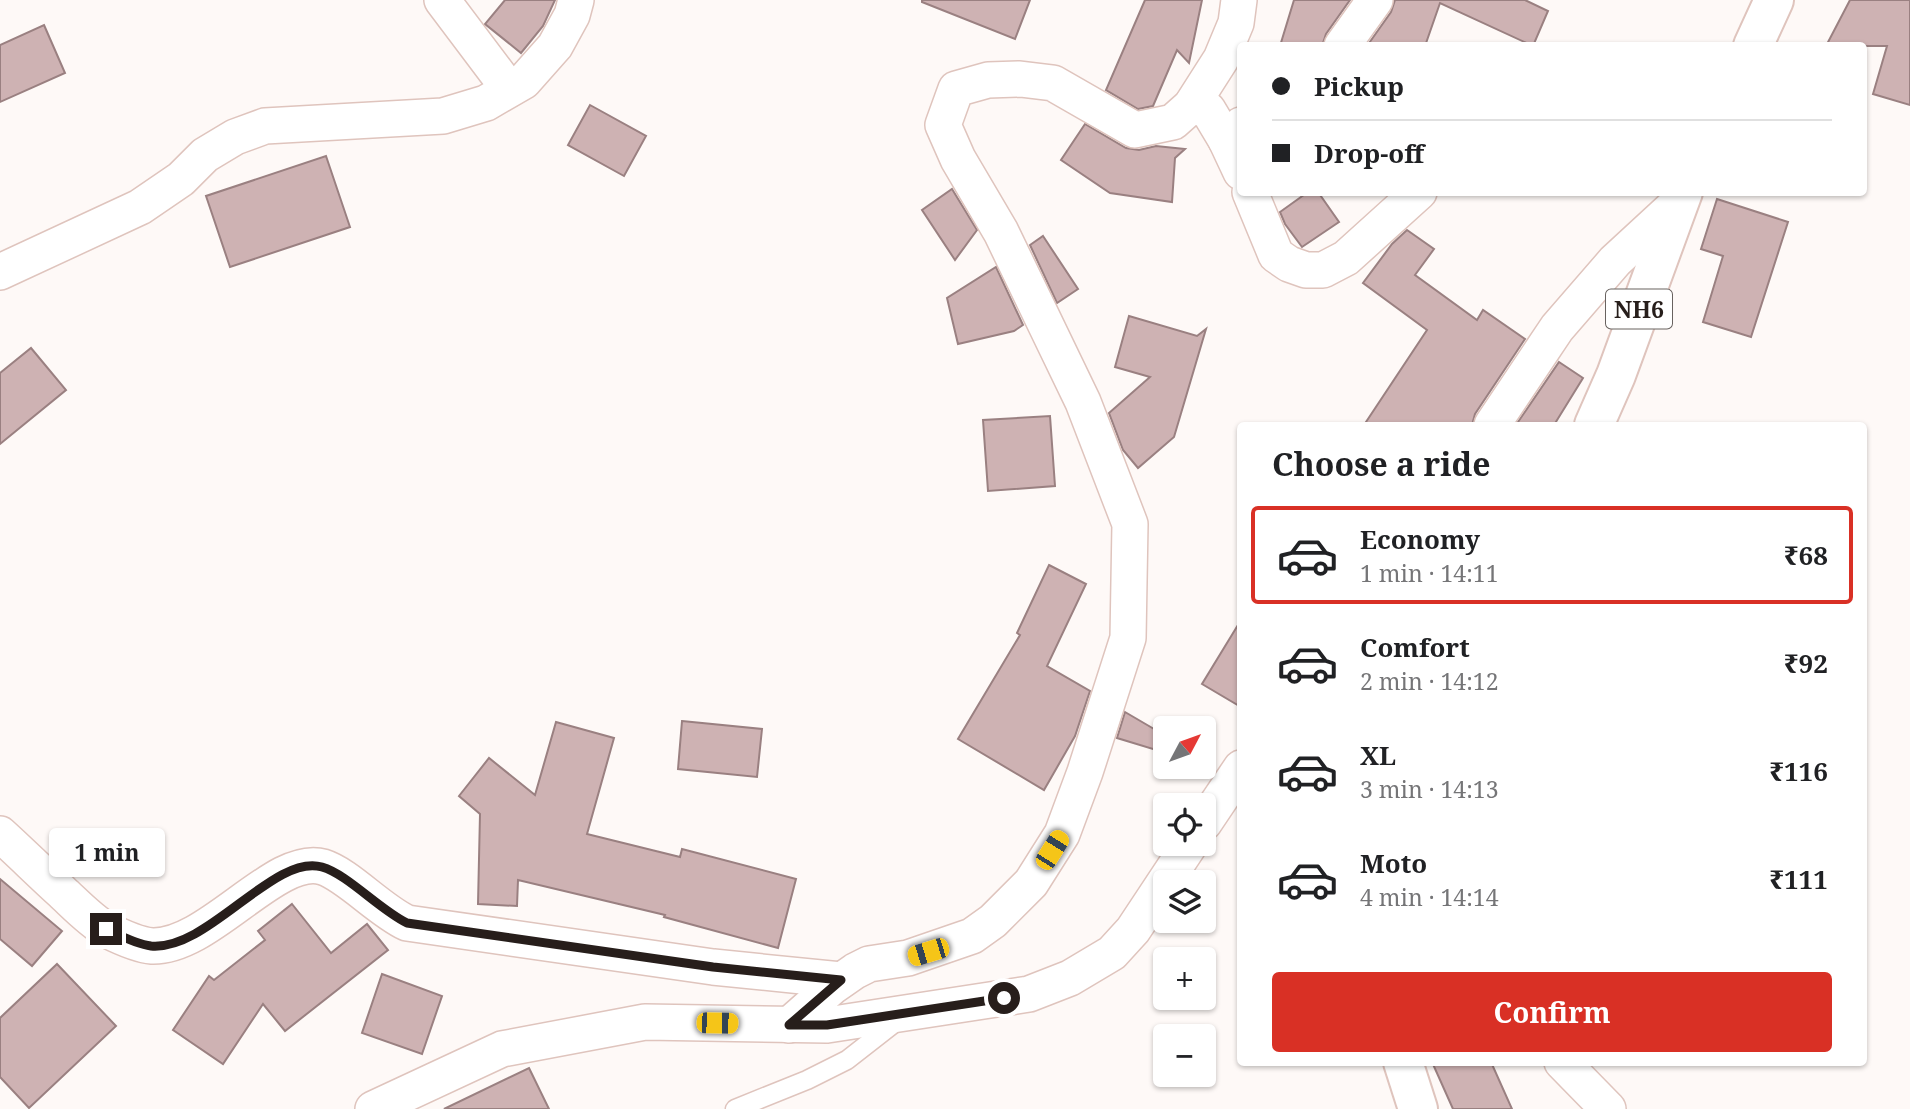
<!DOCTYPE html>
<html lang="en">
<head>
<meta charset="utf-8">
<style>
	body { margin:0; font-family:"Noto Serif",serif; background:#f6f6f6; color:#202124; height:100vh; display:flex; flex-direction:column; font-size:26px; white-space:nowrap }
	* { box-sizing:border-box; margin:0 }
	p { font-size:23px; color:#757577 }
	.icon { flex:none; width:38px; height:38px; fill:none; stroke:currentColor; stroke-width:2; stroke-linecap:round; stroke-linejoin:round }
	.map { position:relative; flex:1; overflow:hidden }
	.details { position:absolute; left:1237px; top:422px; width:630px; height:644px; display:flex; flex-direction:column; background:#fff; border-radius:7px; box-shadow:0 2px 5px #0004 }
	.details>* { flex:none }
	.guide { position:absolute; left:1237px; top:42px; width:630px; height:154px; border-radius:7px; box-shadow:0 2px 5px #0004; display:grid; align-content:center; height:154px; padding:0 35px; background:#fff }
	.needle { width:46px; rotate:49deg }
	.buttons { position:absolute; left:1153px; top:716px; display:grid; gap:14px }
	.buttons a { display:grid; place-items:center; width:63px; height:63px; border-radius:7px; background:#fff; box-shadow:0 2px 5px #0004; font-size:35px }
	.end { position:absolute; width:32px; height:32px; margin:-16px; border:9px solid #271e1b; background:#fff; box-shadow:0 0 0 4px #fff }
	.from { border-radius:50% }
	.bubble { position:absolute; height:49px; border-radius:7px; background:#fff; box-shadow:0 2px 5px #0004; font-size:23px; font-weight:700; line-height:49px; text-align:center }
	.car { position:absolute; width:21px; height:42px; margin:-21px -10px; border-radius:9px; box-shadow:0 0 5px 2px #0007; background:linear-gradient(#f5c518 24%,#345 0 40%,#f5c518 0 76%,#345 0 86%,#f5c518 0) }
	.guide b { display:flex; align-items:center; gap:24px; height:66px; font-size:26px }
	.guide b+b { border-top:2px solid #e0e0e0 }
	.guide i { width:18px; height:18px; background:#202124 }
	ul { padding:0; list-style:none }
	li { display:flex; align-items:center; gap:21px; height:98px; margin:0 14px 10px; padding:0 21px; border:4px solid transparent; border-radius:7px }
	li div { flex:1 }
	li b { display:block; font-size:26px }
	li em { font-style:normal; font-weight:700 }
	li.selected { border-color:#d93025 }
	li>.icon { width:63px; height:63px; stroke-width:1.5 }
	h2 { padding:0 35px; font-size:32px; line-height:84px }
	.primary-button { display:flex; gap:14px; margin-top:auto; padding:14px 35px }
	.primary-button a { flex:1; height:80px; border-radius:7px; background:#d93025; color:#fff; font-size:28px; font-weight:700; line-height:80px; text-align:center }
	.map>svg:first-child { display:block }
</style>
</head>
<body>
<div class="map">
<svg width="1910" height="1109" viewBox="0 0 1910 1109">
	<rect width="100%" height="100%" fill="#fef9f7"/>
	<g fill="#ceb2b3" stroke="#9a8081" stroke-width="2">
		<path d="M505,0H555L543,26L521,53L485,24Z"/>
		<path d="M922,0H1030L1015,39L922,2Z"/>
		<path d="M1145,0H1202L1189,63L1177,50L1153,106L1138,109L1106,90Z"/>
		<path d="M1294,0H1350L1326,34L1322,46H1280Z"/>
		<path d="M1395,0H1525L1548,11L1533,46L1440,3L1425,46H1367L1391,12Z"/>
		<path d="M1850,0H1910V105L1873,94L1887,46H1826Z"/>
		<path d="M44,25L65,73L0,102V45Z"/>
		<path d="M590,105L646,136L624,176L568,145Z"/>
		<path d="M1085,124L1126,148L1139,150L1156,146L1185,149L1175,158L1172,202L1110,193L1061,160Z"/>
		<path d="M326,156L350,227L230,267L206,196Z"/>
		<path d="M952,189L977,230L955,260L922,210Z"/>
		<path d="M1308,192H1318L1339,222L1302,247L1285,224L1280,212Z"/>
		<path d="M1717,199L1788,222L1751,337L1703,322L1723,256L1701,249Z"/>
		<path d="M1407,230L1434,249L1415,275L1477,320L1483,310L1525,339L1475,414L1472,425H1364L1427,330L1363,283L1392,244Z"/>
		<path d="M1043,236L1078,289L1057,303L1030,245Z"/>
		<path d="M996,267L1023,325L1014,331L958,344L947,298Z"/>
		<path d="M1129,316L1197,336L1206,329L1174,437L1138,468L1123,450L1109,413L1150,377L1115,367Z"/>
		<path d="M31,348L66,390L0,444V373Z"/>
		<path d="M1559,362L1583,378L1554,425H1516Z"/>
		<path d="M1050,416L1055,486L988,491L983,420Z"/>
		<path d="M1049,565L1086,584L1047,666L1090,691L1075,736L1044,790L958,739L1020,635L1017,633Z"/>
		<path d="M1241,620V707L1202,684Z"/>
		<path d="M1125,712L1166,736V753L1117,738Z"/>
		<path d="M682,721L762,729L757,777L678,769Z"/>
		<path d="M556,722L614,738L587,834L680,857L682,849L796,879L778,948L664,917L665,915L518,880L517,906L478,904L480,814L459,796L489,758L535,795Z"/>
		<path d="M0,879L62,931L32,966L0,939Z"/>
		<path d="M292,904L331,953L367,924L388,950L285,1031L263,1004L223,1064L173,1030L209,976L214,980L265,940L258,931Z"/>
		<path d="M57,964L116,1026L29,1108L0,1077V1018Z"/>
		<path d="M382,974L442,996L422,1054L362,1033Z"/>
		<path d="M1432,1062H1491L1512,1109H1453Z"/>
		<path d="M529,1068L549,1109H444Z"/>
	</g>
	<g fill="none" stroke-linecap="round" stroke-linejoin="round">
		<defs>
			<path id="service" d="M735,1109L807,1080L847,1060L897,1021"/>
			<g id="minor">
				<path d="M442,0L509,89"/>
				<path d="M1342,46L1375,0"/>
				<path d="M1191,106L1208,110L1226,140L1241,125"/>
				<path d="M1226,140L1241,172"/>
				<path d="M1250,192L1276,255L1289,264L1306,270H1323L1346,258L1419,192"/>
				<path d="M0,272L140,207L181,179L205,155L235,137L265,126L443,116L486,103L524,81L555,46L572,15L576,0"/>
				<path d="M1492,425L1557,328L1615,261L1679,202"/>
				<path d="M1204,823L1241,768"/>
				<path d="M0,834C21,853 41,873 62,892C76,905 91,921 107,930C119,936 139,945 152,946C209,948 276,853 323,867C348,875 379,910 407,923L713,967L841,980"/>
				<path d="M789,1025L832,987L855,971L869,964L908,958L972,936L993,921L1031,883L1062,834L1085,772L1128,638L1130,524L1083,402L1001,232L958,159L943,125L956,89L988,80L1020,79L1053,83L1135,130L1173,122L1191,106L1221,59L1236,23L1239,0"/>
				<path d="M1562,1062L1608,1109"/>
				<path d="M373,1109L502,1049L645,1022L827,1025L1029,994L1070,978L1112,953L1133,930L1190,844"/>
			</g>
			<g id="trunk">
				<path d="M1753,46L1774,0"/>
				<path d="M1594,425L1616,375L1683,192"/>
				<path d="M1403,1062L1418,1109"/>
			</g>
		</defs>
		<use href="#service" stroke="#dfc4bd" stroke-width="21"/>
		<use href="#minor" stroke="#dfc4bd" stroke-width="38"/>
		<use href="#trunk" stroke="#dfc4bd" stroke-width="42"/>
		<use href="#service" stroke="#fff" stroke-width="18"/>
		<use href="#minor" stroke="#fff" stroke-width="35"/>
		<use href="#trunk" stroke="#fff" stroke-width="38"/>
	</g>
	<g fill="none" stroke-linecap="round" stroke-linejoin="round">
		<path stroke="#271e1b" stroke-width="9" d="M106,929C119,935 136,944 151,946C208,951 274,853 322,867C347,874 380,910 407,923L713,967L841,980L789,1025H827L1004,998"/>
	</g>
	<g text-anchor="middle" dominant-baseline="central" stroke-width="7" stroke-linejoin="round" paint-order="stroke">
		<rect fill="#fff" stroke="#68625f" stroke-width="2" x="1606" y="289.5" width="66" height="39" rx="5"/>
		<g font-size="23" font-weight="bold" fill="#271e1b">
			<text x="1639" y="309">NH6</text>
		</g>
	</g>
</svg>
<div class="buttons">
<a><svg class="needle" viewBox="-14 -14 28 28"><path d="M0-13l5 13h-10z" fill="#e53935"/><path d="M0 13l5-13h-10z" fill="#757577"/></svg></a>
<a><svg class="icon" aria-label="locate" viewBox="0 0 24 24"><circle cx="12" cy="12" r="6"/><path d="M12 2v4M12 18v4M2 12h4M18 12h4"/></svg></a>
<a><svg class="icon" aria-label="layers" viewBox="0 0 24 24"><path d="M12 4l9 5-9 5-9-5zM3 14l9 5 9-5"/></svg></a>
<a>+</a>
<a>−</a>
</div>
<i class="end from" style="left:1004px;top:998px"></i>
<i class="end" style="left:106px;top:929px"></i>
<div class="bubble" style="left:49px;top:828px;width:116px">1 min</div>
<i class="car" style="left:1052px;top:850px;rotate:32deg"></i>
<i class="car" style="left:928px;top:952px;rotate:253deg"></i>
<i class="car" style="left:717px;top:1023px;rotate:91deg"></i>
<div class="guide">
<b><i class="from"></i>Pickup</b>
<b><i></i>Drop-off</b>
</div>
<section class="details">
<h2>Choose a ride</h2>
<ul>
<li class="selected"><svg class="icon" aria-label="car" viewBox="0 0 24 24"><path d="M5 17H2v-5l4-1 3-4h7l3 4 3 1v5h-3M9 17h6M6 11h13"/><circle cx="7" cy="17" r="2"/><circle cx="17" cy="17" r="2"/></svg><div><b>Economy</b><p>1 min · 14:11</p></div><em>₹68</em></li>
<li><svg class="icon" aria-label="car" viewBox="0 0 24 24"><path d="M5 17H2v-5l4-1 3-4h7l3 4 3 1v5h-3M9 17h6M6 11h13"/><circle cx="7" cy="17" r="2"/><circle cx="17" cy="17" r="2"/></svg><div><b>Comfort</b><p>2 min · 14:12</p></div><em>₹92</em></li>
<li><svg class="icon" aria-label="car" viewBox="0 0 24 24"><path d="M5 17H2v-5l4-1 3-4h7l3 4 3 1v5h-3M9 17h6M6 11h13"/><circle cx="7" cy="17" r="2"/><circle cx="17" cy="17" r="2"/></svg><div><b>XL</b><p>3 min · 14:13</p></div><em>₹116</em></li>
<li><svg class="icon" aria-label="car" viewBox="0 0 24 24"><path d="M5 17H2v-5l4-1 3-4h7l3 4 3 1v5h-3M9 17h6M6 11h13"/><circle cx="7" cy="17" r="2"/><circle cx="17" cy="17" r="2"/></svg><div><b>Moto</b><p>4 min · 14:14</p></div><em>₹111</em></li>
</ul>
<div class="primary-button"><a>Confirm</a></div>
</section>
</div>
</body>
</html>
